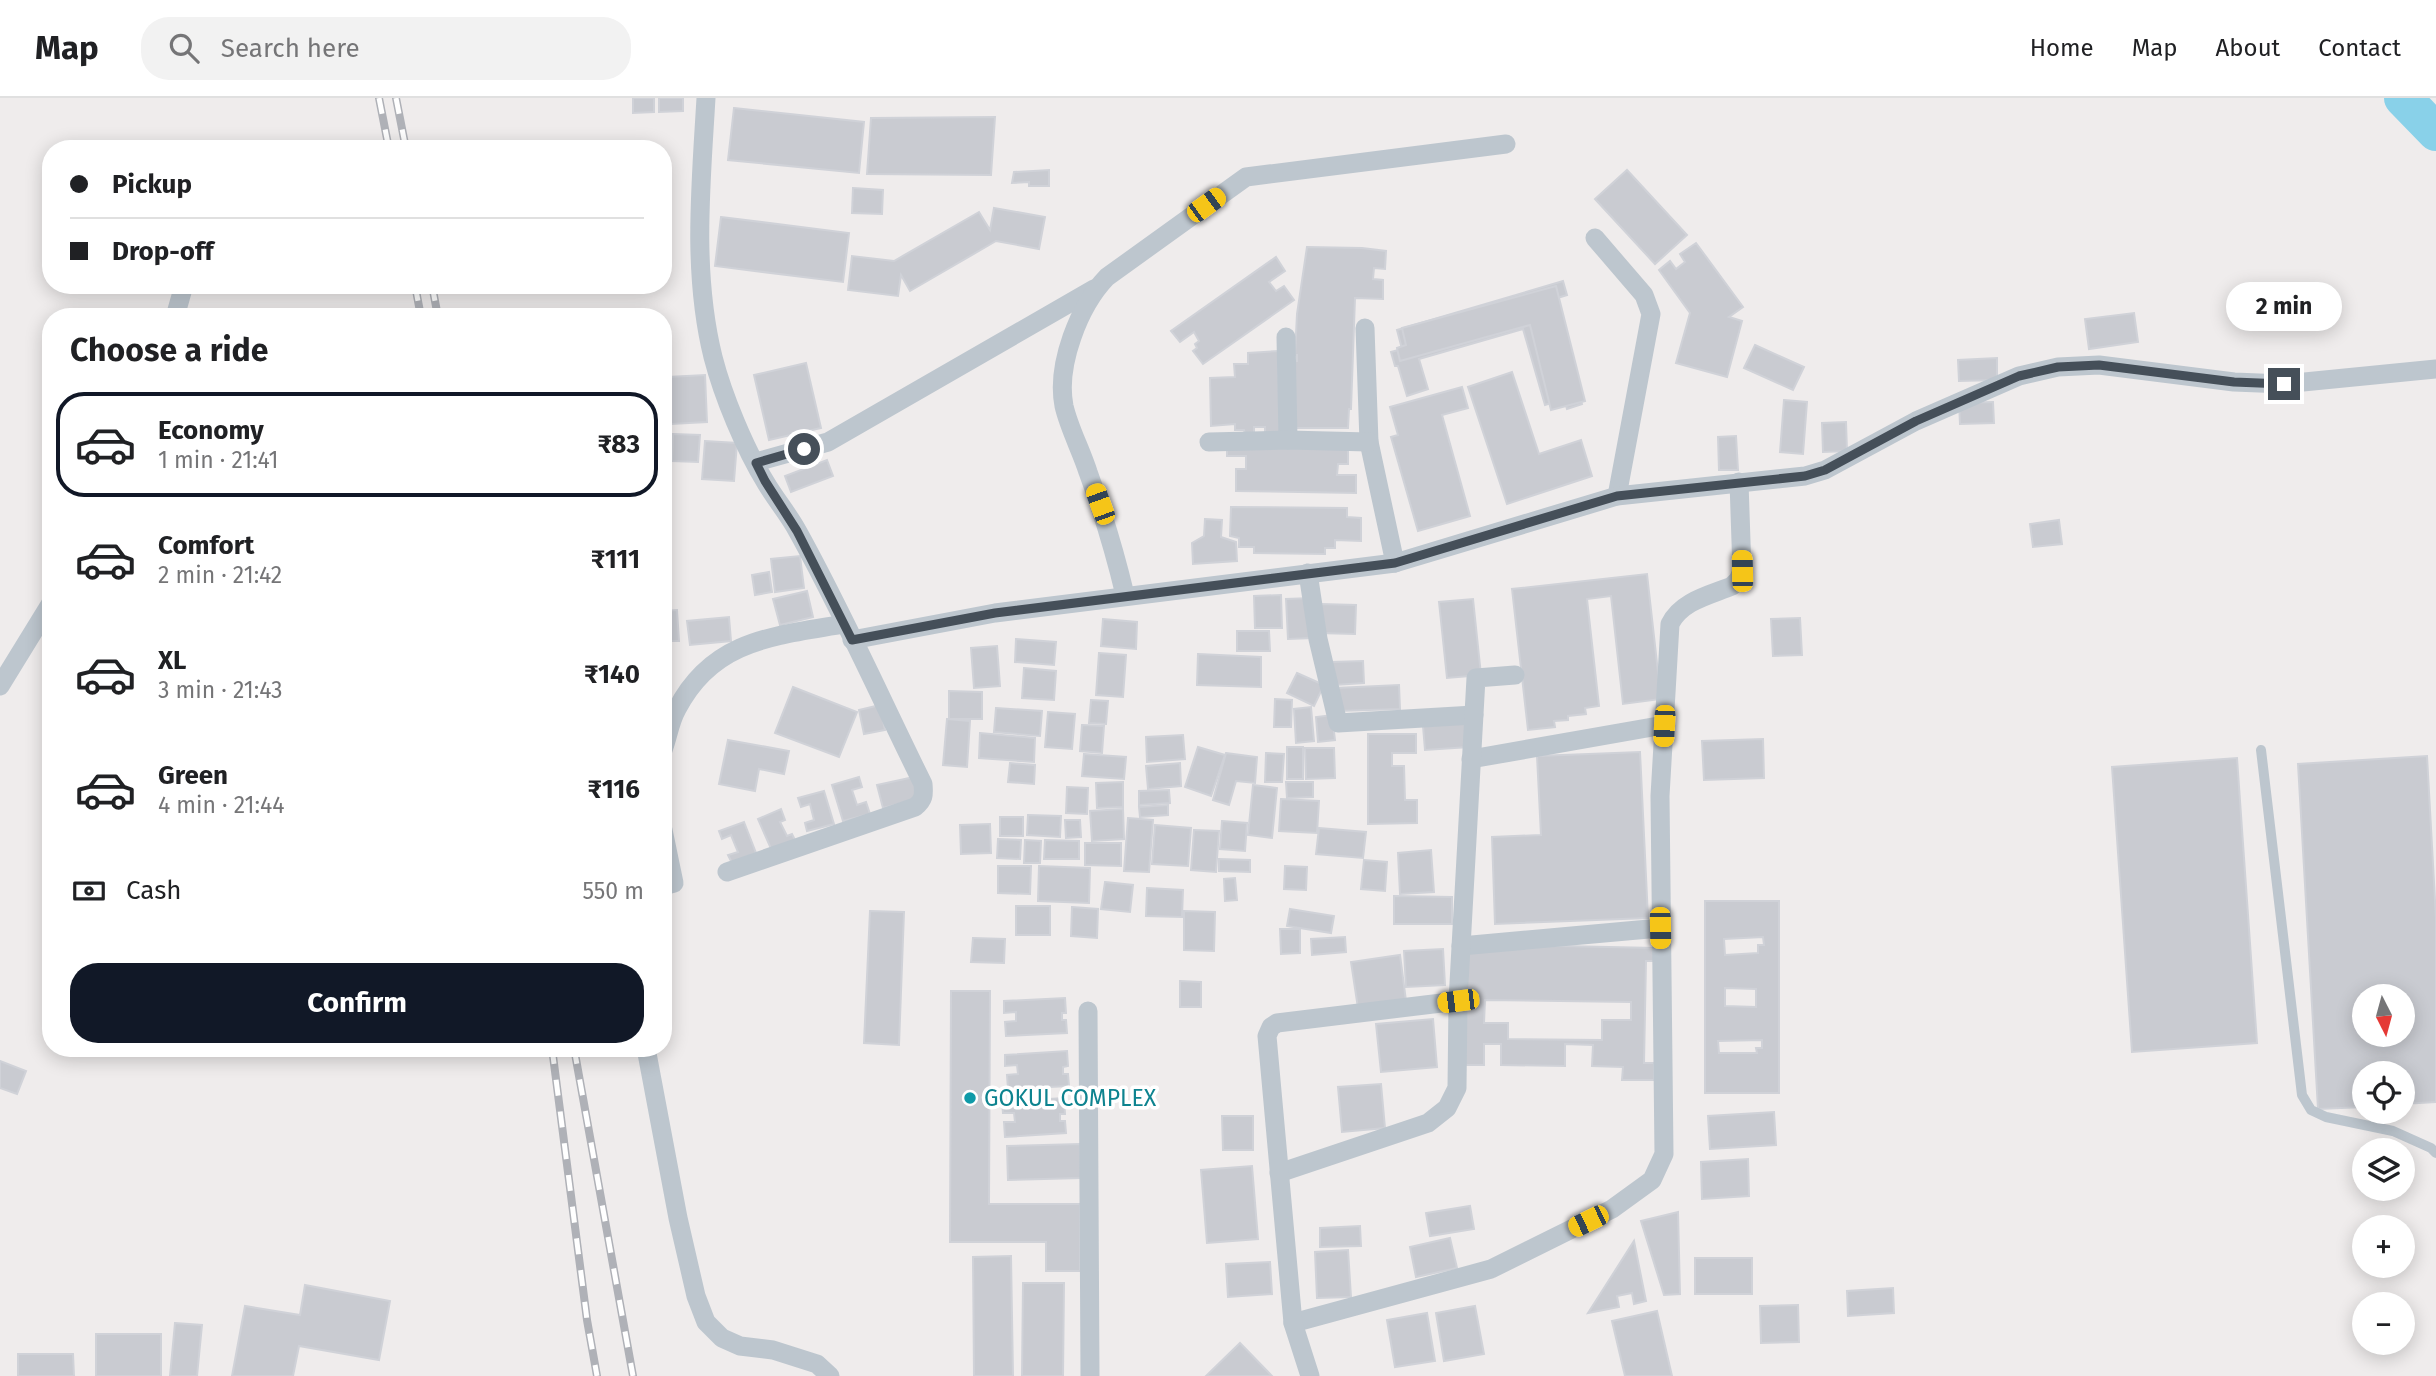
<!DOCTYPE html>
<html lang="en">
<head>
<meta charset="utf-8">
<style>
	body { margin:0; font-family:"Fira Sans",sans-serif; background:#f2f2f2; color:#202124; height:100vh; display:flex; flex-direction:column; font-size:26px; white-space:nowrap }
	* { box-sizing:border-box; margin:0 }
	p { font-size:23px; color:#757577 }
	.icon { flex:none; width:38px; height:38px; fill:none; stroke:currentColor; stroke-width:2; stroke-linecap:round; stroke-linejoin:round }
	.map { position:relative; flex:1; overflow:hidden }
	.panel { position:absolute; left:42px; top:210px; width:630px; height:749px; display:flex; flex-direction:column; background:#fff; border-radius:28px; box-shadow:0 4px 18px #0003 }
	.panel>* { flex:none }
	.hud { position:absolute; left:42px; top:42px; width:630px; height:154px; border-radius:28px; box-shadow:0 4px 18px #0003; display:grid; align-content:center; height:154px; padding:0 28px; background:#fff }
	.needle { width:46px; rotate:174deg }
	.controls { position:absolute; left:2352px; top:886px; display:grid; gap:14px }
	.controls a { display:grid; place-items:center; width:63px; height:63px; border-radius:50%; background:#fff; box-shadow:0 4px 18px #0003; font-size:35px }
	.end { position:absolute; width:32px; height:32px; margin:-16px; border:9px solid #454f59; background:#fff; box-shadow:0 0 0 4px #fff }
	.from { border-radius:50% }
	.bubble { position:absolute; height:49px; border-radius:24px; background:#fff; box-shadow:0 4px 18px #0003; font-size:23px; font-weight:700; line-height:49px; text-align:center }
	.car { position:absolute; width:21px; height:42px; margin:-21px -10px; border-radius:9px; box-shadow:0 0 5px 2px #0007; background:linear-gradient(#f5c518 24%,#345 0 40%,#f5c518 0 76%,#345 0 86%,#f5c518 0) }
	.hud b { display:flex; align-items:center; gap:24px; height:66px; font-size:26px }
	.hud b+b { border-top:2px solid #e0e0e0 }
	.hud i { width:18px; height:18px; background:#202124 }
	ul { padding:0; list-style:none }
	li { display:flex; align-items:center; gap:21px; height:105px; margin:0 14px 10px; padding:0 14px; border:4px solid transparent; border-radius:28px }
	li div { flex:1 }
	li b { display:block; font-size:26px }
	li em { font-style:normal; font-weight:700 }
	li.active { border-color:#111827 }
	li>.icon { width:63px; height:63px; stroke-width:1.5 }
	h2 { padding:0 28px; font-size:32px; line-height:84px }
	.pay { display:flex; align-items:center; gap:18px; height:77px; padding:0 28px; font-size:26px }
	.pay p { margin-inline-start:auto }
	.primary-button { display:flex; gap:14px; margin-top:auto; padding:14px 28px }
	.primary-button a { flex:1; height:80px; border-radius:28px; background:#111827; color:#fff; font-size:28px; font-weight:700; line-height:80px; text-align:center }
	header { display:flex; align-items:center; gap:42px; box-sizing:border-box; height:98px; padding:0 35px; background:#fff; border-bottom:2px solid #e0e0e0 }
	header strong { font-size:33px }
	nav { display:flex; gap:38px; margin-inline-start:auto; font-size:24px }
	.search { width:490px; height:63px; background:#f2f2f2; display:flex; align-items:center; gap:18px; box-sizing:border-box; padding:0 24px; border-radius:28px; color:#757577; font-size:26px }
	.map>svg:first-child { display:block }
</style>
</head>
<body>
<header>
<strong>Map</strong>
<div class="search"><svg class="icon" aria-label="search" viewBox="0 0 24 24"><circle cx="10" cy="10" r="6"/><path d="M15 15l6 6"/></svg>Search here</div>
<nav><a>Home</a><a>Map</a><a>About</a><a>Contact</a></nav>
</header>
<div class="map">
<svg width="2436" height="1278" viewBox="0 0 2436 1278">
	<rect width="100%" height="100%" fill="#efecec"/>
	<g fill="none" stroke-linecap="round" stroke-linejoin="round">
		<path stroke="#89d1e9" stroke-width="38" d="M2403,0L2436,34"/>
	</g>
	<g fill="#c9cbd1" stroke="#d0d2d8" stroke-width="2" fill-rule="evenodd">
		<path d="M633,0H654V14L633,15Z"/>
		<path d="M659,0H683V13L659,14Z"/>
		<path d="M734,10L864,24L859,75L728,62Z"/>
		<path d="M995,19L991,77L867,76L871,20Z"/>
		<path d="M1049,72V88H1029V84L1012,85L1014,74Z"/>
		<path d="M1627,72L1687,137L1655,166L1595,101Z"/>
		<path d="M853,90L883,92L882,116L852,115Z"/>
		<path d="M994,110L1045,119L1039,151L996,143L910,193L901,177L898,198L848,192L852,158L894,163L979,114L990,132Z"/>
		<path d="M721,119L849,135L843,184L715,168Z"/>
		<path d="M1696,145L1743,209L1729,219L1742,223L1727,279L1676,265L1690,215L1659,172L1670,163L1676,171L1685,164L1680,156Z"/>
		<path d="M1307,149L1362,150L1386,153L1385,171L1374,170L1373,181L1383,182V201L1355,200L1351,311H1349L1348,330H1295L1294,263H1297V257H1295L1297,216Z"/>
		<path d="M1276,159L1285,173L1269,184L1276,193L1284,188L1294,202L1203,266L1193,253L1197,250L1195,246L1199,243L1194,234L1180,244L1171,233Z"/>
		<path d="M1563,183L1567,197L1551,202L1582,306L1567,311L1564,301L1545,307L1523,231L1419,261L1428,291L1407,298L1398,268H1395L1391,254L1402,251L1397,232Z"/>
		<path d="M1556,188L1585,303L1551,312L1530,227L1400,263L1397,250L1406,247L1402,230Z"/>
		<path d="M2134,215L2138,244L2089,251L2085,221Z"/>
		<path d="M1755,247L1804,269L1793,292L1744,270Z"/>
		<path d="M1278,253L1280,340L1265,341V329H1254V336H1245L1244,332H1235V326L1211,328L1210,280L1235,279L1234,266H1248V255Z"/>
		<path d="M1997,260V282L1959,283L1958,262Z"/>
		<path d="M806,265L821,330L769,342L754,277Z"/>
		<path d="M1512,274L1539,356L1581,342L1592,378L1507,406L1468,289Z"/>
		<path d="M705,277L707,324L671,326L668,279Z"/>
		<path d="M1462,289L1468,310L1442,317L1470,418L1418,433L1391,339L1398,337L1390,309Z"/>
		<path d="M1784,302L1807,304L1803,356L1780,354Z"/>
		<path d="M1993,304L1994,325L1960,326L1959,305Z"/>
		<path d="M1846,324L1847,353L1823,354L1822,325Z"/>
		<path d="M673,336L700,337L698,364L672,363Z"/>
		<path d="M1736,338L1738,372H1719L1718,339Z"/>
		<path d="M705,343L737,345L734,383L702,381Z"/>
		<path d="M1227,346L1348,348V366H1338L1337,377H1356V395L1236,393V371H1246V358H1227Z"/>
		<path d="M827,362L833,378L791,394L785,378Z"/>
		<path d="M1231,409L1347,410V419L1361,420V443L1335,442V450H1325V456L1254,455V449H1239V440L1230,438Z"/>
		<path d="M1205,421L1222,422L1221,439L1236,444L1237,463L1193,466L1192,445L1204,438Z"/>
		<path d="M2059,422L2062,446L2033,449L2030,426Z"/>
		<path d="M800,458L804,490L775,494L771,461Z"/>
		<path d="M769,474L772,494L755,497L752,477Z"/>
		<path d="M1647,476L1661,601L1623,606L1611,498L1587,501L1599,608L1585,610L1586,616L1568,618V622L1554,623L1555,629L1528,632L1512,491Z"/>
		<path d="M807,493L813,519L780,527L773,501Z"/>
		<path d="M1281,497L1282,530H1255L1254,498Z"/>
		<path d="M1312,500L1313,540L1288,541L1286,501Z"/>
		<path d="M1473,501L1481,577L1447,580L1439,504Z"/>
		<path d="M1320,506L1356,507L1355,536L1318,535Z"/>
		<path d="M677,512L679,543H663V513Z"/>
		<path d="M729,519L731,543L690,547L687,523Z"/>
		<path d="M1800,520L1802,557L1773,558L1771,521Z"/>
		<path d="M1103,521L1137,524L1136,551L1101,548Z"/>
		<path d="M1237,533H1269L1270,553H1237Z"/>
		<path d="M1016,541L1056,544L1054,567L1015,564Z"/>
		<path d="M997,548L1000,588L974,590L971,550Z"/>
		<path d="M1099,555L1126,557L1123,599L1096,597Z"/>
		<path d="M1198,556L1261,559V589L1197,587Z"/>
		<path d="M1363,563L1364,585L1334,587L1332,564Z"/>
		<path d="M1024,570L1056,573L1054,602L1022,600Z"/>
		<path d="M1297,575L1324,587L1314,608L1287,595Z"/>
		<path d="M1399,587L1400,611L1337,613L1336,590Z"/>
		<path d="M793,589L857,614L839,659L775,635Z"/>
		<path d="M949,593L982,594V621H949Z"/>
		<path d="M1275,601L1292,602L1291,629H1274Z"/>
		<path d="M1091,602L1108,603L1106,626L1089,625Z"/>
		<path d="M880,607L885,632L864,636L859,612Z"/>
		<path d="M1311,609L1314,643L1296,645L1294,611Z"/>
		<path d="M996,610L1042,613L1040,638L994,634Z"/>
		<path d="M1048,614L1075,616L1072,651L1045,649Z"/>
		<path d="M1332,617L1335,642L1318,644L1316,619Z"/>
		<path d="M947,621L970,623L967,669L943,667Z"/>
		<path d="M1467,625L1469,649L1425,652L1423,628Z"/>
		<path d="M1082,627L1104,628L1102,655L1080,653Z"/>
		<path d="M980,635L1035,640L1034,664L979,660Z"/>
		<path d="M1368,636H1416V655H1392V668H1404L1405,702H1417V725L1368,726Z"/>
		<path d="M1183,637L1185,661L1147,664L1146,639Z"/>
		<path d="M1763,641L1764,680L1704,682L1702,643Z"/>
		<path d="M728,642L789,653L784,676L759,671L755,693L719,686Z"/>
		<path d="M1198,649L1225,657L1211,698L1185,689Z"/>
		<rect x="1287" y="649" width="16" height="32"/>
		<path d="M1305,650H1334L1335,680L1306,681Z"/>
		<path d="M1640,654L1648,820L1495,826L1492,739L1541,737L1537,658Z"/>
		<path d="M1226,655L1257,659L1255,685L1236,683L1229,707L1213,702Z"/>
		<path d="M1266,655L1284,656L1282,684H1265Z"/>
		<path d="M1084,656L1126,659L1124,681L1082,678Z"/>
		<path d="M2427,658L2436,820V1004L2403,1006V975H2364V1009L2318,1011L2298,666ZM2364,898H2403V936H2364Z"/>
		<path d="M2237,660L2257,945L2132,954L2112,669Z"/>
		<path d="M1010,665L1035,667L1034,686L1008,684Z"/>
		<path d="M1180,665L1181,688L1148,691L1146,668Z"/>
		<path d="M859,679L862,689L852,692L857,707L866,704L870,716L843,723L832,687Z"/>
		<path d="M914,679L919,701L883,710L877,687Z"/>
		<path d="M1123,684V709L1097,710L1096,685Z"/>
		<path d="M1286,684H1313V699L1287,700Z"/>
		<path d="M1253,687L1277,690L1272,740L1248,737Z"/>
		<path d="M1067,689L1088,690L1087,716L1066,715Z"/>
		<path d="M1169,692L1170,705L1139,707V693Z"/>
		<path d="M824,693L834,726L807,733L805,725L814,722L810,706L801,709L798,700Z"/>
		<path d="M1281,701L1319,703L1317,735L1279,733Z"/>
		<path d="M1168,707V717L1140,719L1139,709Z"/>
		<path d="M781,711L785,722L780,724L787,738L792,736L795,742L772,753L758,721Z"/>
		<path d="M1123,711L1124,741L1092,743L1090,713Z"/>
		<path d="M1028,717L1061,718L1060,739L1027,737Z"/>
		<rect x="1000" y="719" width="23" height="19"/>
		<path d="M1128,720L1153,722L1149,774L1124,773Z"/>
		<path d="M1065,722H1080L1081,739L1066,740Z"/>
		<path d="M1222,723L1247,725L1245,753L1220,751Z"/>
		<path d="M744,724L756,755L732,765L728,757L738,754L731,737L722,741L719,733Z"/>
		<path d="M990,726L991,755L961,756L960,727Z"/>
		<path d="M1155,727L1191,730L1188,768L1152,766Z"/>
		<path d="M1319,730L1366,734L1363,760L1316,756Z"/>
		<path d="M1194,732L1219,733L1216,774L1191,772Z"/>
		<path d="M998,741L1021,742L1020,761L997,760Z"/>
		<path d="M1025,742L1041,743L1040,765H1024Z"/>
		<path d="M1045,742L1079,743V761H1044Z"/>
		<path d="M1085,745H1121V768L1085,767Z"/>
		<path d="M1431,752L1434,794L1400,796L1398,755Z"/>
		<path d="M1219,761L1250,762V774L1219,773Z"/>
		<path d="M1364,762L1387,764L1385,793L1361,791Z"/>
		<path d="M998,768H1031L1030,796L998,795Z"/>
		<path d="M1039,768L1090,770L1089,805L1038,803Z"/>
		<path d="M1285,768L1307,769L1306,792L1284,791Z"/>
		<path d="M1235,780L1237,802L1225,803L1224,781Z"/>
		<path d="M1105,784L1133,787L1130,814L1101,811Z"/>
		<path d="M1147,790L1183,792L1182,819L1146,818Z"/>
		<path d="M1394,798L1452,799V826H1394Z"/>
		<path d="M1705,803H1779V995H1705ZM1763,839L1764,847H1758V855L1725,857L1724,841ZM1725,890L1756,891V909L1725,908ZM1762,942V950H1756L1757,955H1719L1718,943Z"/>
		<rect x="1016" y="808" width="34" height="29"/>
		<path d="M1072,809L1098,811L1097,840L1071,838Z"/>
		<path d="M1290,811L1334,818L1331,835L1287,828Z"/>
		<path d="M870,813L904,814L899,947L864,945Z"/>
		<path d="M1184,813L1215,814L1214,853L1184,852Z"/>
		<path d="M1280,831H1300V855L1281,856Z"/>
		<path d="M1345,839L1346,854L1312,857L1311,841Z"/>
		<path d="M973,840L1005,841L1004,865L971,864Z"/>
		<path d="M1467,846L1656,850V863H1646L1644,965H1654V982H1622L1623,969L1592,968L1593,947L1565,946V968L1501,967V946H1484V967H1465ZM1485,902L1631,904V922H1602V942L1508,941V925H1484Z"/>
		<path d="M1443,851L1445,887L1406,889L1404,853Z"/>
		<path d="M1400,857L1406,903L1358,910L1351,864Z"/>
		<path d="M1180,883L1201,884V909H1180Z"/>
		<path d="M951,893H990L989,1106H1080V1173H1046V1144H950Z"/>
		<path d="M1065,900L1066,915H1062V922H1066L1067,935L1006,938L1005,924L1016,923V914L1004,915V903Z"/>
		<path d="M1433,921L1437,969L1381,974L1376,926Z"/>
		<path d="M1067,953L1068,968L1063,969V976H1068L1069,988L1008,991L1007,977L1018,976L1017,967L1005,968V957Z"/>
		<path d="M0,963L26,973L17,996L0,990Z"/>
		<path d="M1381,986L1385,1030L1342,1034L1338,989Z"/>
		<path d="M1064,1000L1065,1016H1060V1023H1065L1066,1035L1005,1039L1004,1024H1015L1014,1015H1003L1002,1004Z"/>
		<path d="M1774,1014L1776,1047L1710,1051L1708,1018Z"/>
		<path d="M1222,1018H1253V1052H1223Z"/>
		<path d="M1080,1046L1081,1080L1008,1082L1007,1048Z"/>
		<path d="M1748,1061L1749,1098L1702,1101L1701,1064Z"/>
		<path d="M1252,1068L1258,1141L1207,1145L1201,1072Z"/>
		<path d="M1470,1108L1474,1131L1430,1138L1426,1115Z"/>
		<path d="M1678,1114L1680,1196L1664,1197L1641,1123Z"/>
		<path d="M1360,1128L1361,1148L1320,1149V1130Z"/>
		<path d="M1450,1140L1457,1170L1416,1179L1410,1149Z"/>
		<path d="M1634,1143L1646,1203L1634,1206L1632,1195L1617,1198L1619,1209L1588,1215Z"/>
		<path d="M1348,1152L1351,1199L1317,1200L1315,1154Z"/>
		<path d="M1011,1158L1013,1278H974L973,1159Z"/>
		<rect x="1695" y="1160" width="57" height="36"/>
		<path d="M1270,1164L1272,1196L1228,1199L1226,1166Z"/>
		<path d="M1023,1185H1064L1063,1278H1022Z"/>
		<path d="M305,1187L390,1203L379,1262L299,1248L293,1278H232L245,1208L300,1217Z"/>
		<path d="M1893,1190L1894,1215L1848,1218L1847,1193Z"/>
		<path d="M1798,1207L1799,1244L1761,1245L1760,1208Z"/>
		<path d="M1475,1208L1484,1256L1444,1263L1436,1215Z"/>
		<path d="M1657,1213L1672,1278H1625L1612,1223Z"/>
		<path d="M1427,1215L1435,1263L1395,1269L1387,1222Z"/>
		<path d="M175,1225L202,1227L197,1278H170Z"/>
		<rect x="96" y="1236" width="65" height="42"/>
		<path d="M1240,1245L1272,1278H1206Z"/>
		<path d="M18,1256H73L74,1278H18Z"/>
	</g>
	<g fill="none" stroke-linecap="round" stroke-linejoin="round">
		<path stroke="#bdc6ce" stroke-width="10" d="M2261,652L2302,997L2311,1012L2326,1019L2393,1033L2431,1050L2436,1055"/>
		<g stroke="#bdc6ce" stroke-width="19">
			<path d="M706,0C701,86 692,174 713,259C723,298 745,351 766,385C776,402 789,417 798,434C843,515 882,603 923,686C924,697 924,702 915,709L727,774"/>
			<path d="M1595,140L1644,197L1651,216L1617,398"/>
			<path d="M175,219L184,187"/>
			<path d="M1365,230L1369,344L1395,465"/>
			<path d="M1286,239L1288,342"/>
			<path d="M1209,344L1288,342L1369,344"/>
			<path d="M756,364L828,344L1094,191"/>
			<path d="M1308,475L1318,541L1338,625L1474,617"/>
			<path d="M1125,497C1115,455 1103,415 1088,374C1081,352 1069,330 1064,308C1056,267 1079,208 1107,179L1246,79L1506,46"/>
			<path d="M852,542L995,515L1395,465L1617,398L1805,378L1825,372L1916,323L2019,278L2058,269L2099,267L2234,284L2284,286L2436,271"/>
			<path d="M0,588L51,505"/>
			<path d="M663,652C668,639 670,623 677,611C713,541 775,538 844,526"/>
			<path d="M1471,661L1664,627"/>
			<path d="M663,732L674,785L663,788"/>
			<path d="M1461,848L1660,830"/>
			<path d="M1088,913L1090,1278"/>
			<path d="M646,950L678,1120L696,1198L706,1224L722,1240L740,1248L773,1252L817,1266L830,1278"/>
			<path d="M1279,1075L1428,1025L1447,1010L1457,990L1458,903L1476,580L1515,577"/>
			<path d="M1293,1225L1491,1171L1612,1111L1652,1082L1664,1056L1660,698L1670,526C1681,503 1710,497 1732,488L1738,482L1742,473L1739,384"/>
			<path d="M1310,1278L1293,1225L1267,938L1271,929L1277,925L1458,903"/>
		</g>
		<defs>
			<g id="rail">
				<path d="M379,0L389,51"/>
				<path d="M396,0L406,51"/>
				<path d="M415,187L421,219"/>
				<path d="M432,187L438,219"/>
				<path d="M552,950L587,1222L597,1278"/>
				<path d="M574,950L633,1278"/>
			</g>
		</defs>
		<use href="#rail" stroke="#afb1b7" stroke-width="8"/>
		<use href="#rail" stroke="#fff" stroke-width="5" stroke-dasharray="16" stroke-linecap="butt"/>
	</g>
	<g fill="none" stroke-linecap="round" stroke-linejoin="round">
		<path stroke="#454f59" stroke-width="9" d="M804,351L756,365L765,383L797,433L852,542L995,515L1395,465L1617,398L1805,378L1825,372L1916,323L2019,278L2058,269L2099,267L2234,284L2284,286"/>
	</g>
	<circle fill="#0f9aa8" stroke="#fff" stroke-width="2.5" cx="970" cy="1000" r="7"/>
	<g text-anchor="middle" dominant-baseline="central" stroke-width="7" stroke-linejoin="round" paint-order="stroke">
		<g font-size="23" fill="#0d838f" stroke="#fff" text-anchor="start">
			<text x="984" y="1000">GOKUL COMPLEX</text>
		</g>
	</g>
</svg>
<div class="controls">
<a><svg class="needle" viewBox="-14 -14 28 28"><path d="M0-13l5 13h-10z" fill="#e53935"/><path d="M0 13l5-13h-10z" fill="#757577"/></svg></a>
<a><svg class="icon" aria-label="locate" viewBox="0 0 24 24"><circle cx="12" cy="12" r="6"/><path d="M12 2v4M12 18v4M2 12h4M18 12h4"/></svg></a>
<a><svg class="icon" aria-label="layers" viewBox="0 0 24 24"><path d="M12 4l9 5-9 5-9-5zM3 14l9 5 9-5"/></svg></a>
<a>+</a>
<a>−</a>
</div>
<i class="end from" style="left:804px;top:351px"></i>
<i class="end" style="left:2284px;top:286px"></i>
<div class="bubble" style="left:2226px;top:184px;width:116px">2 min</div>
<i class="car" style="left:1206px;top:107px;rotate:54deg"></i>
<i class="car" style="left:1100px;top:406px;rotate:340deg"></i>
<i class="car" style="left:1742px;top:473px;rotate:359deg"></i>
<i class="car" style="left:1664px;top:628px;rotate:183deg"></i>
<i class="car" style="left:1660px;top:830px;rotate:179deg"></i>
<i class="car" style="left:1458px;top:903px;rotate:263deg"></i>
<i class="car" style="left:1588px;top:1123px;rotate:244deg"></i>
<div class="hud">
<b><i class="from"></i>Pickup</b>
<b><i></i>Drop-off</b>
</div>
<section class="panel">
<h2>Choose a ride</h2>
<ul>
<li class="active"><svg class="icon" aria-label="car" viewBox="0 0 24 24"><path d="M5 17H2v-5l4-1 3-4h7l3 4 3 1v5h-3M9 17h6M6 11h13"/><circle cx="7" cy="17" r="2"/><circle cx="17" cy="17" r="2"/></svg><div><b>Economy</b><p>1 min · 21:41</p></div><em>₹83</em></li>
<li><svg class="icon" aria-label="car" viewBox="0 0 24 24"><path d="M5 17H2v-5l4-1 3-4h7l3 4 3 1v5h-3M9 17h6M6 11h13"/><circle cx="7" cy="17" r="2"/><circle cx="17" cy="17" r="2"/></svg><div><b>Comfort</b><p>2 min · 21:42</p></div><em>₹111</em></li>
<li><svg class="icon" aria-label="car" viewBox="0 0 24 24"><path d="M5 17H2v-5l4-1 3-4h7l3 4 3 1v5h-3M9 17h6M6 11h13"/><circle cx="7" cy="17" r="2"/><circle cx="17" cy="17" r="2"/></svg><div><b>XL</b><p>3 min · 21:43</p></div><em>₹140</em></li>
<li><svg class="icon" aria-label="car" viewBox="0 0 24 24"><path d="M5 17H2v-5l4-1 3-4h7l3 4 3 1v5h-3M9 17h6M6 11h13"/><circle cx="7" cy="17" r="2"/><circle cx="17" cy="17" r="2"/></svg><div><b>Green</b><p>4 min · 21:44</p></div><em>₹116</em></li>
</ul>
<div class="pay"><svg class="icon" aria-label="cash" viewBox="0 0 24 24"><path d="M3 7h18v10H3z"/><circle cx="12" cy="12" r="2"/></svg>Cash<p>550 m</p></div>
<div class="primary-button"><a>Confirm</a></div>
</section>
</div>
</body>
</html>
